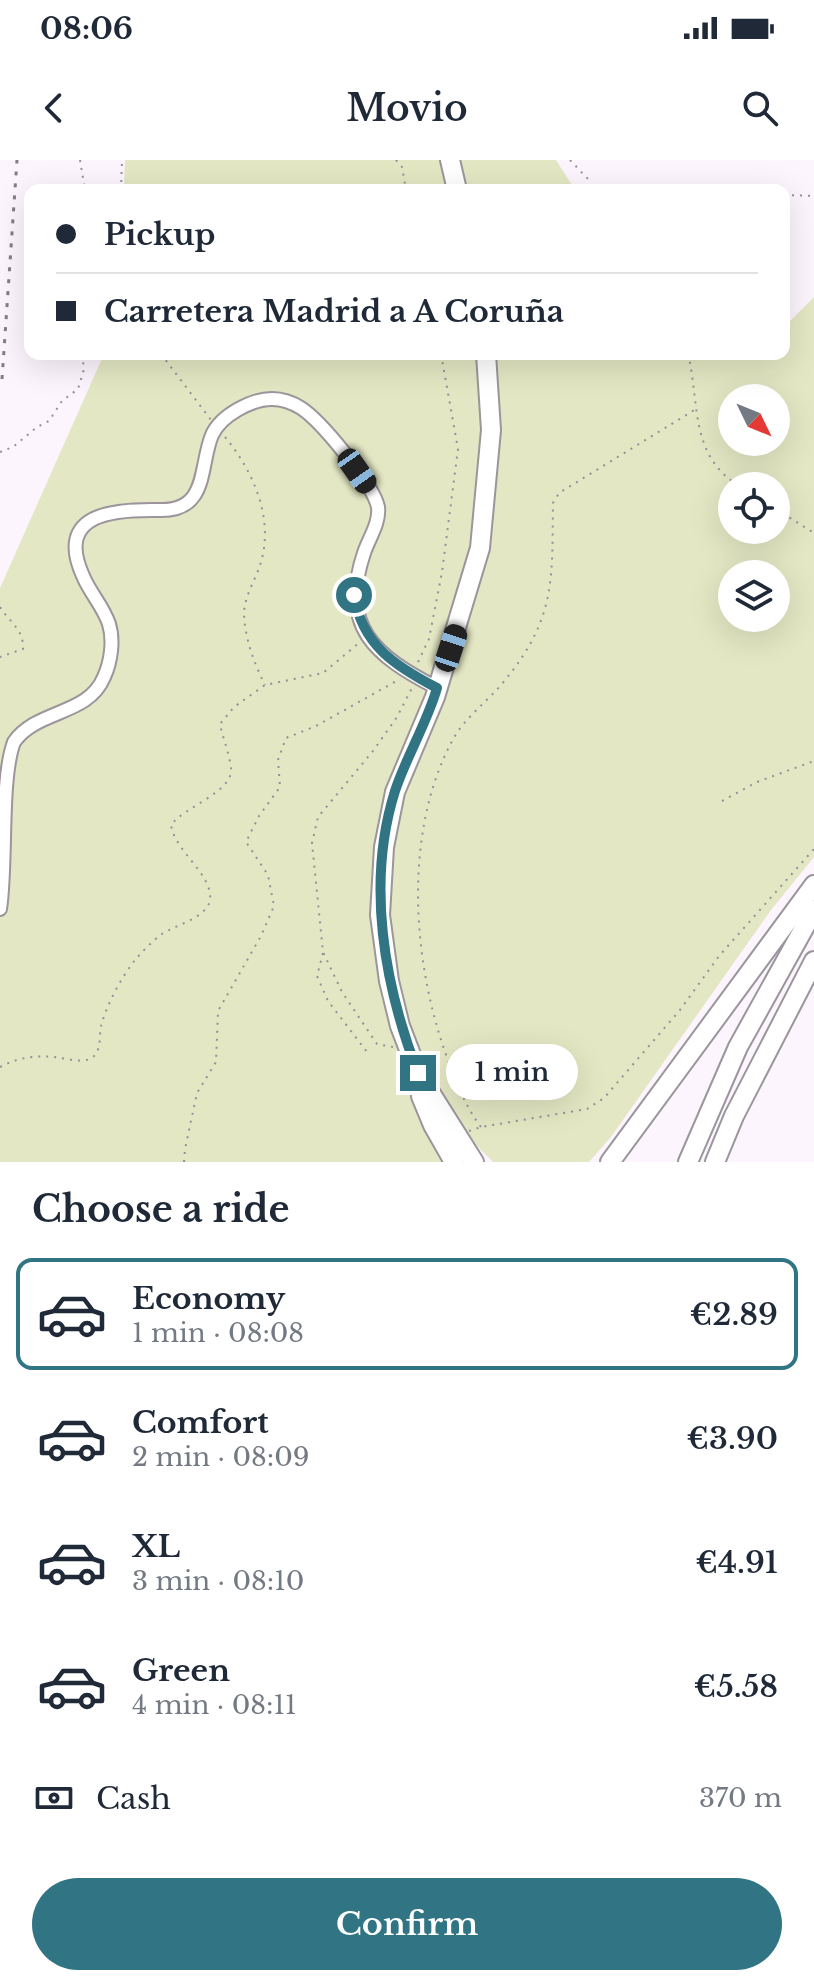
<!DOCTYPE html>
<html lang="en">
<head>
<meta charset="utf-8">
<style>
	body { margin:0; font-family:"Libre Baskerville",serif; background:#f2f2f3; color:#1f2937; height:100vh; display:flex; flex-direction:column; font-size:30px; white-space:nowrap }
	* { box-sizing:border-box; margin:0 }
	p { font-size:26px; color:#747a83 }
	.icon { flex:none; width:44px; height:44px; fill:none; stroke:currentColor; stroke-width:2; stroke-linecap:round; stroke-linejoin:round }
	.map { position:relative; height:1002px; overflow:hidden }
	.details { display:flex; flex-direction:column; background:#fff; flex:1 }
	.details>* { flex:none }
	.top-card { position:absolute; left:24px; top:24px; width:766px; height:176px; border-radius:16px; box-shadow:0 8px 32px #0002; display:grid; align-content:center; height:176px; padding:0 32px; background:#fff }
	.needle { width:52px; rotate:133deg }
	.tools { position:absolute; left:718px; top:224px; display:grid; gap:16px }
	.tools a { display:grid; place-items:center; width:72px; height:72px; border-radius:50%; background:#fff; box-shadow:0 8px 32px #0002; font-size:40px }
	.end { position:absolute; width:36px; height:36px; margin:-18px; border:10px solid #317584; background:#fff; box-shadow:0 0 0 4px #fff }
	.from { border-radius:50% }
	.bubble { position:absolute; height:56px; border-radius:28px; background:#fff; box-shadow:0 8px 32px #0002; font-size:26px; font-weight:600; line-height:56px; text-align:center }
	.car { position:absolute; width:24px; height:48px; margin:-24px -12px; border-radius:10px; box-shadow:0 0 6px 2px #0007; background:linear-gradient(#222 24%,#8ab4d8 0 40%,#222 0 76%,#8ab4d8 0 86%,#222 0) }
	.top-card b { display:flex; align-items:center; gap:28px; height:76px; font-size:30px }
	.top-card b+b { border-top:2px solid #e0e1e3 }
	.top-card i { width:20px; height:20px; background:#1f2937 }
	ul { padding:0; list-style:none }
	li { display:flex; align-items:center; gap:24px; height:112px; margin:0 16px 12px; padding:0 16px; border:4px solid transparent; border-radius:16px }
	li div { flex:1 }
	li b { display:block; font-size:30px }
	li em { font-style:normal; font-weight:600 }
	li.selected { border-color:#317584 }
	li>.icon { width:72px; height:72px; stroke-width:1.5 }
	h2 { padding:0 32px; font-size:36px; line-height:96px }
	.pay { display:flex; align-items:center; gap:20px; height:88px; padding:0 32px; font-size:30px }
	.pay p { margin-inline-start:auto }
	.cta { display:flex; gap:16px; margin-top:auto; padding:16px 32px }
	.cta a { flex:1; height:92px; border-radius:48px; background:#317584; color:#fff; font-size:32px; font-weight:600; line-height:92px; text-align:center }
	.status { display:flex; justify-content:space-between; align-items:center; height:56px; padding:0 40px; background:#fff; direction:ltr }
	.status svg { height:22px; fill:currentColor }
	header { display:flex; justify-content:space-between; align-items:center; height:104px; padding:0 32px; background:#fff; font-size:36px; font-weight:600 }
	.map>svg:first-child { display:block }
</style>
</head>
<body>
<div class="status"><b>08:06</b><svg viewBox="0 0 49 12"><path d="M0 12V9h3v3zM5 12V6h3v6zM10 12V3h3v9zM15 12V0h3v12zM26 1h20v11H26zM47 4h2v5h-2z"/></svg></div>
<header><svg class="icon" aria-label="back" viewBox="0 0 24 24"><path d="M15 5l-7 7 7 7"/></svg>Movio<svg class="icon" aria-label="search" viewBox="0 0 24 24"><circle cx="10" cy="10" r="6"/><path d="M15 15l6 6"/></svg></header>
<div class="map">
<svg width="814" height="1002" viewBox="0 0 814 1002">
	<rect width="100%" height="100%" fill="#fdf5fe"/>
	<g fill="#e3e7c3" fill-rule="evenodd">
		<path d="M125,0H556L575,30H124Z"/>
		<path d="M814,137V697L771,750L611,977L589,1002H493L468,977L439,996L442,1002H0V428L104,194H784V161L787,164ZM732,238H776V282H732ZM732,326H776V370H732ZM732,414H776V458H732Z"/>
	</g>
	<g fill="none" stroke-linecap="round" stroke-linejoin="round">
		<defs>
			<path id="minor" d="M0,749C7,704 0,619 14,582C37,549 88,556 104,517C111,502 114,480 109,464C103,446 90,433 83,416C54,352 116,349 160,350C209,351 199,306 212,275C221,255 252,239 272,239C282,239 293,243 301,248C321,261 373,324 378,347C380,363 369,378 364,393C339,467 375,496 437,528"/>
			<g id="highway">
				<path d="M450,0L457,30"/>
				<path d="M421,936L433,965L454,1002"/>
				<path d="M474,1002L418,913L400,866L389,821L380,755L384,687L395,632L435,537L480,388L491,270L486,194"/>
				<path d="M610,1002L814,725"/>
				<path d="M688,1002L738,887L814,750"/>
				<path d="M715,1002L734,956L814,801"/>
			</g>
		</defs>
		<use href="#minor" stroke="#9c959c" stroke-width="16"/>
		<use href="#highway" stroke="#9c959c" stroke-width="22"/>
		<g stroke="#969097" stroke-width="2" stroke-dasharray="2 6" stroke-linecap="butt">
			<path d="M80,0L85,30"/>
			<path d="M396,0L402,7L406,30"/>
			<path d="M570,0L588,19L592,30"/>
			<path d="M121,30L122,0"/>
			<path d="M784,35L814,36"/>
			<path d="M161,194L211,260"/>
			<path d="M688,194C700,243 689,295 739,326"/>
			<path d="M225,277C254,312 276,362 259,408C254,422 244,438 244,454C245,479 254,503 265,525"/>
			<path d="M0,292L13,287L37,267L49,261L62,241L78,229L84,209L82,194"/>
			<path d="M776,349L814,373"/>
			<path d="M0,447C9,462 24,469 23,489L0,497"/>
			<path d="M418,502L429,479L442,412L458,289L441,194"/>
			<path d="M722,641L757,622L814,601"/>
			<path d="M323,793L317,816L328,841L367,892"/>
			<path d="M393,887L377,884L342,832L323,792L312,683L318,657L373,591L397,557L413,526"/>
			<path d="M0,907C17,898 34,895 53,897C65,898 79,903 90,899C102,893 99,877 101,866C107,844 121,818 135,800C143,791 152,781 162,774C175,765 207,758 210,740C213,714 175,692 171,665C184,647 233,632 231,609C230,595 223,579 220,564L234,547L265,525L323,513L359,483"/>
			<path d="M481,967C468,950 461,933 453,913C413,815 401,679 451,583C464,557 488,542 506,519C556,457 552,419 553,343L559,333L696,249"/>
			<path d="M469,971L481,967L587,949L604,938L680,850L719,796L814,689"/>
			<path d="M184,1002L185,989L197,933L216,902L218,851L261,776L274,746L268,715L246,682L259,656L280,627L278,600L286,578L316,566L400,519"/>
		</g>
		<use href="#minor" stroke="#fff" stroke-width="12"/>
		<use href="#highway" stroke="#fff" stroke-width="18"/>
		<path stroke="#837e83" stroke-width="3" stroke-dasharray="4 8" stroke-linecap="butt" d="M2,219L17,0"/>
	</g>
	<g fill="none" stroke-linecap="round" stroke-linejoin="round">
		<path stroke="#317584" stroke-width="10" d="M354,435C362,485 395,506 437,528C427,563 407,595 395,631C366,723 384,825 418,913"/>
	</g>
</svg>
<div class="tools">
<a><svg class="needle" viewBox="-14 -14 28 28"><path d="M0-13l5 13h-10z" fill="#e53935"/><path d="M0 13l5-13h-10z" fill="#747a83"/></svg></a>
<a><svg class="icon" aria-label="locate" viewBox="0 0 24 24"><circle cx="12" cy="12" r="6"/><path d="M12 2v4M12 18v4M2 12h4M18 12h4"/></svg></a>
<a><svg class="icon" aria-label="layers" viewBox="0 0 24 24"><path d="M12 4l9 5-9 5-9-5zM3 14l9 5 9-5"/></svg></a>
</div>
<i class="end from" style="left:354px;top:435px"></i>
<i class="end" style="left:418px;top:913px"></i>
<div class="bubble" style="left:446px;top:884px;width:132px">1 min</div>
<i class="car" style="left:357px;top:311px;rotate:145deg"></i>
<i class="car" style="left:451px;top:488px;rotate:18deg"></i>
<div class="top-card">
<b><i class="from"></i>Pickup</b>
<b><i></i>Carretera Madrid a A Coruña</b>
</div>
</div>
<section class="details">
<h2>Choose a ride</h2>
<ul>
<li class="selected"><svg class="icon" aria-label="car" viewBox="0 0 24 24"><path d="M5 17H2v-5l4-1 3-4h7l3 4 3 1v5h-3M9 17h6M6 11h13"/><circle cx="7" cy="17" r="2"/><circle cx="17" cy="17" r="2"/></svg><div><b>Economy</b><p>1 min · 08:08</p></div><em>€2.89</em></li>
<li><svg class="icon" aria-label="car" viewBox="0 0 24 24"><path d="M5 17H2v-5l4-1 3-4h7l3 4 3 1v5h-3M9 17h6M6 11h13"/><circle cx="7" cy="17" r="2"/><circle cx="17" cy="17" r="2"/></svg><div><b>Comfort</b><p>2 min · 08:09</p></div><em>€3.90</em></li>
<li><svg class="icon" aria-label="car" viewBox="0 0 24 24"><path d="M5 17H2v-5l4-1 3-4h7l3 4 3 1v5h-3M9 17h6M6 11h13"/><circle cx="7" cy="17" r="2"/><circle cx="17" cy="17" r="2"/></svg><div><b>XL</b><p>3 min · 08:10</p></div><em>€4.91</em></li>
<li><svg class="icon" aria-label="car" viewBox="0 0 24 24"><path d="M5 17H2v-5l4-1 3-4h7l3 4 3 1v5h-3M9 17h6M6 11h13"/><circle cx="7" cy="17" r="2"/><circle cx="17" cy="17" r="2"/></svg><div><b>Green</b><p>4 min · 08:11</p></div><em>€5.58</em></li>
</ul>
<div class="pay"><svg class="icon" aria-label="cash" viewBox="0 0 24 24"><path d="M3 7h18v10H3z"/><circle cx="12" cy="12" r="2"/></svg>Cash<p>370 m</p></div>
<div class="cta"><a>Confirm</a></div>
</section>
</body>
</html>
